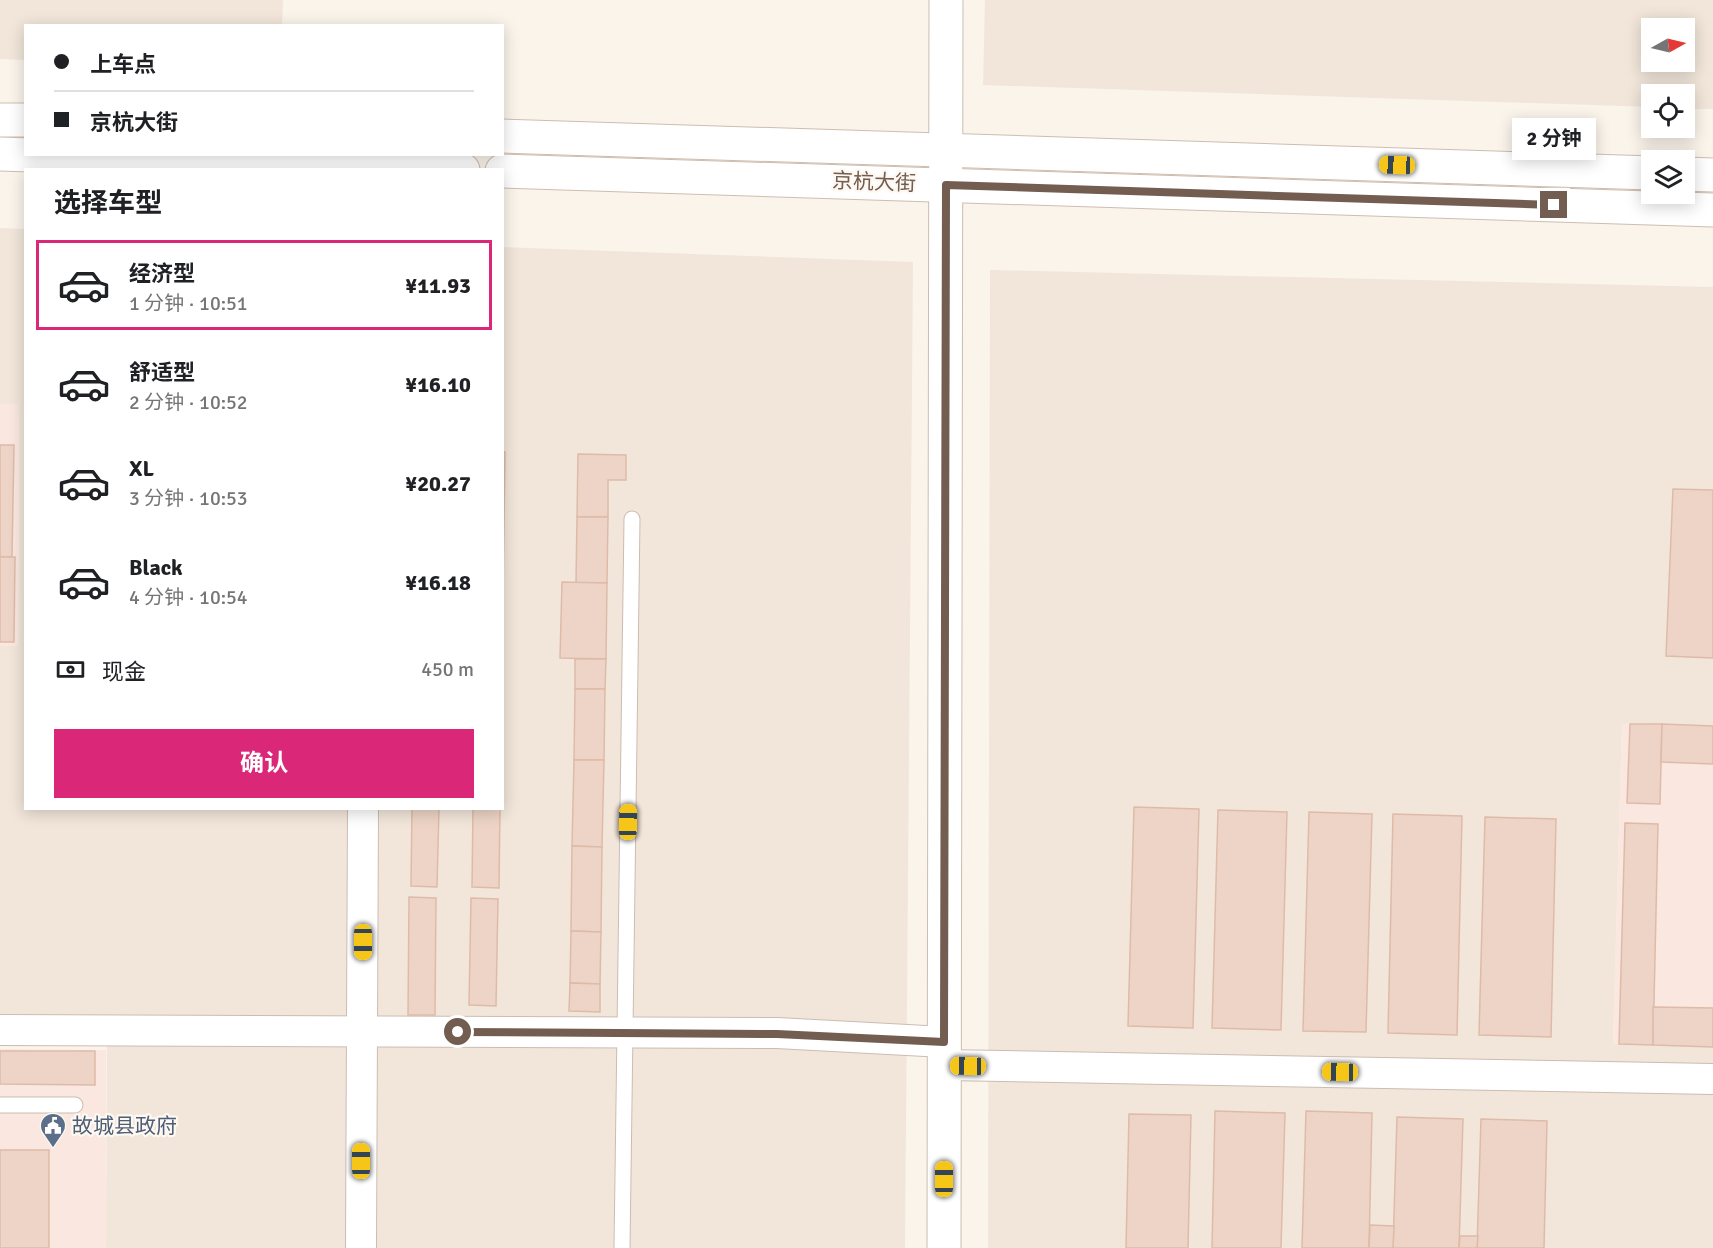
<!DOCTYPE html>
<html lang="zh">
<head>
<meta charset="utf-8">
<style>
	body { margin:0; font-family:Signika,"Noto Sans SC",sans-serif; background:#f2f2f2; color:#202124; height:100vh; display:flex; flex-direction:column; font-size:22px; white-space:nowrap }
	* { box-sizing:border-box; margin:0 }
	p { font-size:20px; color:#757577 }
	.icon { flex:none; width:33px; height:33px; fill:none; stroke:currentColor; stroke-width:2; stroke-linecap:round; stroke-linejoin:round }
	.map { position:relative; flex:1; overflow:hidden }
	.panel { position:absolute; left:24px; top:168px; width:480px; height:642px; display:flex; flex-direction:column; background:#fff; border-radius:0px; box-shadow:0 3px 15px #0003 }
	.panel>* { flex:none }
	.banner { position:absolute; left:24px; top:24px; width:480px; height:132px; border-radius:0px; box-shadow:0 3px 15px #0003; display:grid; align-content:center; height:132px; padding:0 30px; background:#fff }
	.needle { width:39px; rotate:82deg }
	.controls { position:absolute; left:1641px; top:18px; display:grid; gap:12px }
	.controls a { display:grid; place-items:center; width:54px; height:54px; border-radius:0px; background:#fff; box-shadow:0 3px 15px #0003; font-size:30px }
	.end { position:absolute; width:27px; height:27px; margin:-14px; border:8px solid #735c50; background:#fff; box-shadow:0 0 0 3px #fff }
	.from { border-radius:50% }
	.bubble { position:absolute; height:42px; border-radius:0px; background:#fff; box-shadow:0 3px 15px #0003; font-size:20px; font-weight:700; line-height:42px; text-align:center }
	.car { position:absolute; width:18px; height:36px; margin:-18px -9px; border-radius:8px; box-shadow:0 0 4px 2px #0007; background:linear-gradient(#f5c518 24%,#345 0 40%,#f5c518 0 76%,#345 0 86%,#f5c518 0) }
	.banner b { display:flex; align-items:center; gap:21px; height:57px; font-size:22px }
	.banner b+b { border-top:2px solid #e0e0e0 }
	.banner i { width:15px; height:15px; background:#202124 }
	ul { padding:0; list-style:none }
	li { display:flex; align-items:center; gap:18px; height:90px; margin:0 12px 9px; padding:0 18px; border:3px solid transparent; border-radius:0px }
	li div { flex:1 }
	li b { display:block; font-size:22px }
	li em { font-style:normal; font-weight:700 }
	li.selected { border-color:#db2777 }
	li>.icon { width:54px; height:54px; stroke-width:1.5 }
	h2 { padding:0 30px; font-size:27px; line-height:72px }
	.pay { display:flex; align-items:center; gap:15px; height:66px; padding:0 30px; font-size:22px }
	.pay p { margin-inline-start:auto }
	.button { display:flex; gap:12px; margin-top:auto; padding:12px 30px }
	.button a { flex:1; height:69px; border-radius:0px; background:#db2777; color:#fff; font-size:24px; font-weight:700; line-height:69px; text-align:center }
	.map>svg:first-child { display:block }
</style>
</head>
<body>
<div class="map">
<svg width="1713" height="1248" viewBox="0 0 1713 1248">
	<rect width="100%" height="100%" fill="#fbf4eb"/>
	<g fill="#f2e6da" fill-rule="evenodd">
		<path d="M0,0H283L282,25L26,26L25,60L0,59Z"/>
		<path d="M985,0H1713V109H1685L1684,94H1652L1651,107L983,85ZM1652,28H1684V62H1652Z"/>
		<path d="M0,228L25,229L26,808H502L503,247L913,262L905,1248H106L107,1018L0,1020V646H18L19,404H0Z"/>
		<path d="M990,270L1713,287V726L1622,723L1613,1044L1713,1047V1248H988Z"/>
	</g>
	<g fill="#f9e7e0">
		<path d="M0,404H19L18,646H0Z"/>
		<path d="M1622,723L1713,726V1047L1613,1044Z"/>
		<path d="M0,1049L106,1050V1248H0Z"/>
	</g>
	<g fill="#edd4c6" stroke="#debba8" stroke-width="1.5">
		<path d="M0,445H14L12,557H0Z"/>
		<path d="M502,452H505L503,590H502Z"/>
		<path d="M578,454L626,455V480H608V517H577Z"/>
		<path d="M1673,489L1713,490V658L1666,656Z"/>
		<path d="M577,517H608L607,583H576Z"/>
		<path d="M0,557H15L14,642H0Z"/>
		<path d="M562,582L607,583L606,659L560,658Z"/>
		<path d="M575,659H606L605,689H575Z"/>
		<path d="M575,689H605L604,760H574Z"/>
		<path d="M1630,724H1662L1660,804L1627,803Z"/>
		<path d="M1662,724L1713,726V764L1661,762Z"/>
		<path d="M574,760H604L602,847L572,846Z"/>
		<path d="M1134,807L1199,809L1193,1028L1128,1026Z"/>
		<path d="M412,808H439L437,887L411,886Z"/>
		<path d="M473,808H500L499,888L472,887Z"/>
		<path d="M1218,810L1287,812L1281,1030L1212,1028Z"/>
		<path d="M1309,812L1372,814L1366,1032L1303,1031Z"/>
		<path d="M1393,814L1462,816L1457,1035L1388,1033Z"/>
		<path d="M1485,817L1556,819L1551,1037L1479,1035Z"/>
		<path d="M1625,823L1658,824L1653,1045L1619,1044Z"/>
		<path d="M572,846L602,847L601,932L571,931Z"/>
		<path d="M409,897L436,898L435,1015H408Z"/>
		<path d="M471,898L498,899L496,1006L469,1005Z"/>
		<path d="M571,931L601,932L600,984L570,983Z"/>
		<path d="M570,983L600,984V1012L569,1011Z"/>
		<path d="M1653,1007L1713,1008V1047L1653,1045Z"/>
		<path d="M0,1051H95V1085L0,1084Z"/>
		<path d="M1215,1111L1285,1113L1281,1248H1212Z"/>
		<path d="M1306,1111L1372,1113L1369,1248H1302Z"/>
		<path d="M1129,1114L1191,1115L1188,1248H1126Z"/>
		<path d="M1397,1117L1463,1119L1459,1248H1393Z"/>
		<path d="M1481,1119L1547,1121L1544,1248H1477Z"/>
		<rect x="0" y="1150" width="49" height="98"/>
		<path d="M1370,1225L1394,1226L1393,1248H1369Z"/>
		<path d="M1460,1236H1478L1477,1248H1459Z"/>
	</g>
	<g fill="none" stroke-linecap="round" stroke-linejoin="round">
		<defs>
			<g id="service">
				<path d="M0,1105H75"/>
				<path d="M622,1248L632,519"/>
			</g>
			<g id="minor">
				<path d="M0,1030L777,1033L944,1042"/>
				<path d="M944,1065L1713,1079"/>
				<path d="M361,1248L363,808"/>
			</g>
			<path id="tertiary" d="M944,1248L946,0"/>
			<g id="secondary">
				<path d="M0,120H26"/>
				<path d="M502,136L1652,173"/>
				<path d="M0,154L463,170"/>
				<path d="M502,171L1713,210"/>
				<path d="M1684,174L1713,175"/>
			</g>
		</defs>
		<use href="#service" stroke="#ccbcb2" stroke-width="17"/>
		<use href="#minor" stroke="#ccbcb2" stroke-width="32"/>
		<use href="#tertiary" stroke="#ccbcb2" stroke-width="35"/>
		<use href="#secondary" stroke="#cebdb0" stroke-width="35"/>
		<use href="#service" stroke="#fff" stroke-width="15"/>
		<use href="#minor" stroke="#fff" stroke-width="30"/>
		<use href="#tertiary" stroke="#fff" stroke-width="33"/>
		<use href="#secondary" stroke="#fff" stroke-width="33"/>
	</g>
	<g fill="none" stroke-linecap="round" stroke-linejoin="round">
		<path stroke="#735c50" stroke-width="8" d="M458,1032L777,1034L944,1042L946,185L1554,205"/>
	</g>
	<defs>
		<symbol id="civic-pin" viewBox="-11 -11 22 30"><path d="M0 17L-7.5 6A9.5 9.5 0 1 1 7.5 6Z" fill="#5c6f8a" stroke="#fdf8f1"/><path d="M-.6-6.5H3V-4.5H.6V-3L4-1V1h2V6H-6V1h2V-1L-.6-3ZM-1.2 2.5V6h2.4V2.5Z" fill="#fff"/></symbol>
	</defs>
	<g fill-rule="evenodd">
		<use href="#civic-pin" x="38" y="1111" width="30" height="40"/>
	</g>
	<g text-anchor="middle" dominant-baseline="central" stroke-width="4.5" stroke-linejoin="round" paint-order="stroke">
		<g font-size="21" fill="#735c50" stroke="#fdf8f1">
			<text transform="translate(874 182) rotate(2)">京杭大街</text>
		</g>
		<g font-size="21" fill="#4e5e75" stroke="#fdf8f1" text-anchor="start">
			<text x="72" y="1126">故城县政府</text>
		</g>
	</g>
</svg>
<div class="controls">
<a><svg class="needle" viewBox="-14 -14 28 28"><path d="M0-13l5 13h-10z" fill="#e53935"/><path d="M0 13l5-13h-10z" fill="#757577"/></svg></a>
<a><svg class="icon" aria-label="locate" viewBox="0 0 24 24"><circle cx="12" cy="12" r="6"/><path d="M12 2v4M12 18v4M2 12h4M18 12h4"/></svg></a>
<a><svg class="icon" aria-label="layers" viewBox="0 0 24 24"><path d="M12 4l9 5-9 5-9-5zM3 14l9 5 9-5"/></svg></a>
</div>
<i class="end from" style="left:458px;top:1032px"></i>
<i class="end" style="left:1554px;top:205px"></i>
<div class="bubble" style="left:1512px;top:118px;width:84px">2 分钟</div>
<i class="car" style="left:1397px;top:165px;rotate:272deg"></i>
<i class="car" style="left:628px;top:822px;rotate:1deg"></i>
<i class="car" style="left:363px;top:942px;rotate:180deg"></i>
<i class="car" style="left:968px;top:1066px;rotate:271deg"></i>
<i class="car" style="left:1340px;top:1072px;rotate:271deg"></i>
<i class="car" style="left:361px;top:1161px;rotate:0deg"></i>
<i class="car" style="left:944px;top:1179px;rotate:0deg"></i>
<div class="banner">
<b><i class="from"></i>上车点</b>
<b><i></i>京杭大街</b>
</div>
<section class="panel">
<h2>选择车型</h2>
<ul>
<li class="selected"><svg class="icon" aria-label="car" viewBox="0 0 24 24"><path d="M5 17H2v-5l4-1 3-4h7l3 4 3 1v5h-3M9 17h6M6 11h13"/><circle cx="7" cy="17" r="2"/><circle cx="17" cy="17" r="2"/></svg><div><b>经济型</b><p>1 分钟 · 10:51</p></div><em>¥11.93</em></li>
<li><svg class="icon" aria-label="car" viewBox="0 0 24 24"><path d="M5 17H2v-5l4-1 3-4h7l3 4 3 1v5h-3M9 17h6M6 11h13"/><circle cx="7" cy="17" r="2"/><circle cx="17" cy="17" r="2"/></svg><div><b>舒适型</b><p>2 分钟 · 10:52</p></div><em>¥16.10</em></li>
<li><svg class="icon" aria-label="car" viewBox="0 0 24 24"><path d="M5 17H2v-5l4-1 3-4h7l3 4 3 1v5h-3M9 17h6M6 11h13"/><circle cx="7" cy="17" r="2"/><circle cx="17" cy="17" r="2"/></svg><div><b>XL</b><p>3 分钟 · 10:53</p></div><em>¥20.27</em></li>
<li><svg class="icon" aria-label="car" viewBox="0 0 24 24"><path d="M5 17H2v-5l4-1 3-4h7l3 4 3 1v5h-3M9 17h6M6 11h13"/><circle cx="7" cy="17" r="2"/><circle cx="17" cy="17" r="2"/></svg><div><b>Black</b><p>4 分钟 · 10:54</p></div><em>¥16.18</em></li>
</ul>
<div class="pay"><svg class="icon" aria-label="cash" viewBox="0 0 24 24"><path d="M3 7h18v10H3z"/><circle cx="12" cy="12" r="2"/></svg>现金<p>450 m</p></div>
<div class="button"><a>确认</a></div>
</section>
</div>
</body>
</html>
